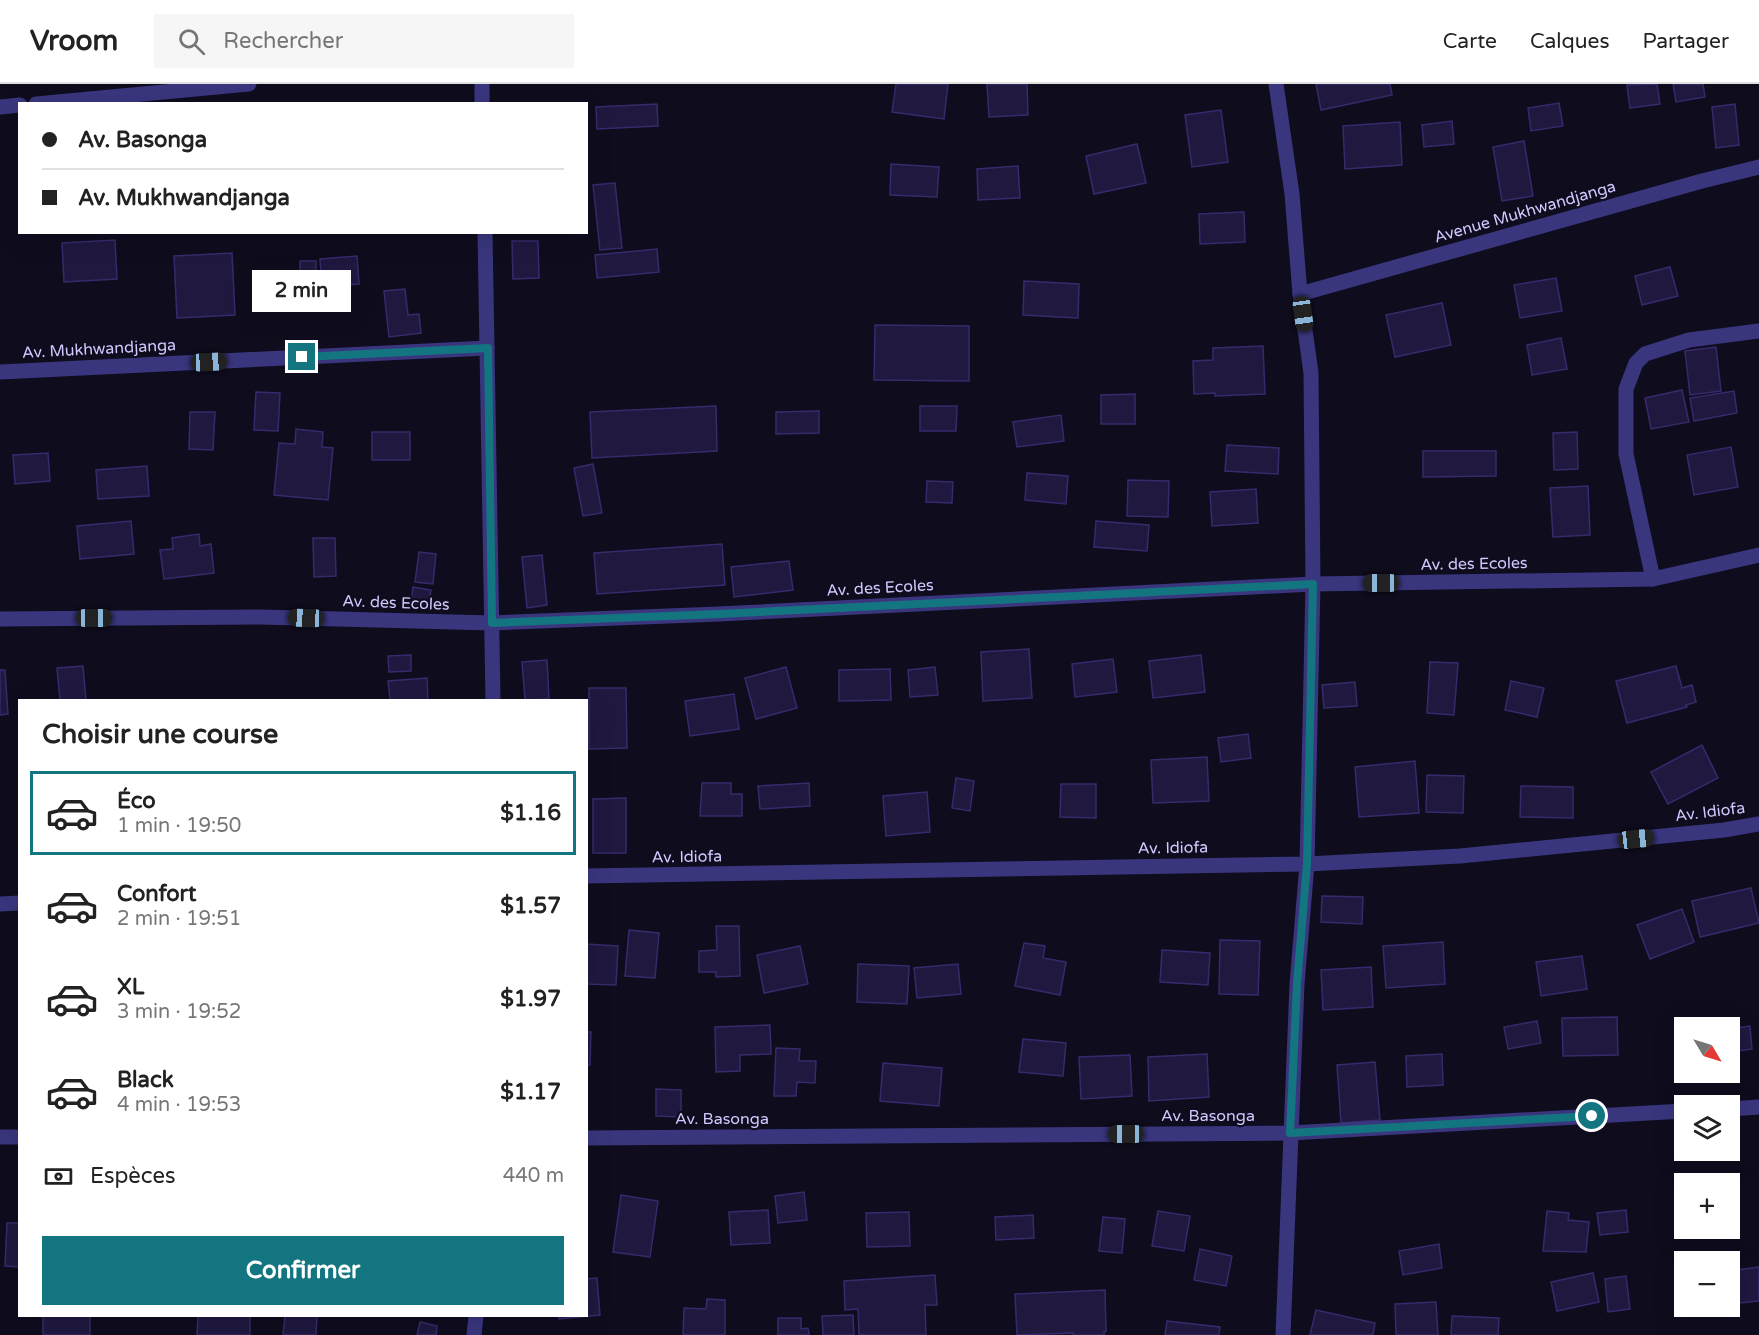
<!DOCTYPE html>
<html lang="fr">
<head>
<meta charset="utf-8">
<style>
	body { margin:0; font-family:"Varela Round",sans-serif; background:#f6f6f6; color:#222; height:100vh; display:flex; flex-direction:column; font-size:22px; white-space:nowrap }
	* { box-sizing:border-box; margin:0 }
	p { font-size:20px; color:#767676 }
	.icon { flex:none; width:33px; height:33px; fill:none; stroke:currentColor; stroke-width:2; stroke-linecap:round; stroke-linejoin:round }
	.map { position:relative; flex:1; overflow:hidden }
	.drawer { position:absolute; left:18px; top:615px; width:570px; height:618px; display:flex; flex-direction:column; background:#fff; border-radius:0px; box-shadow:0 6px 24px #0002 }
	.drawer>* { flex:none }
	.banner { position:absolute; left:18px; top:18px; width:570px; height:132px; border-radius:0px; box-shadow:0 6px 24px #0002; display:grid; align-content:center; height:132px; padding:0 24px; background:#fff }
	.needle { width:39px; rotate:128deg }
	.controls { position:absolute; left:1674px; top:933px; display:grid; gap:12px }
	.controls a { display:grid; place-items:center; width:66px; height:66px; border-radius:0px; background:#fff; box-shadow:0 6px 24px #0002; font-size:30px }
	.end { position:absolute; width:27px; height:27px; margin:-14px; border:8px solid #137580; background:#fff; box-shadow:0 0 0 3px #fff }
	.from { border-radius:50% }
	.bubble { position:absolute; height:42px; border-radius:0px; background:#fff; box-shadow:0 6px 24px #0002; font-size:20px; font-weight:800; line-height:42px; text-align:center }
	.car { position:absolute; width:18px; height:36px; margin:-18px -9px; border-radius:8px; box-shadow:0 0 4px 2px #0007; background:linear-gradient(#222 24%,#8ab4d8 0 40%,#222 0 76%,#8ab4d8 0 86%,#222 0) }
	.banner b { display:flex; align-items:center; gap:21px; height:57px; font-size:22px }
	.banner b+b { border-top:2px solid #e0e0e0 }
	.banner i { width:15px; height:15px; background:#222 }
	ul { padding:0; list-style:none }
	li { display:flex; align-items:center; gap:18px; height:84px; margin:0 12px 9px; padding:0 12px; border:3px solid transparent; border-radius:0px }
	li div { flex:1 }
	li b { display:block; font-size:22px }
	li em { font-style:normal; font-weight:800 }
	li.selected { border-color:#137580 }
	li>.icon { width:54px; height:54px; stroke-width:1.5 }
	h2 { padding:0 24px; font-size:27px; line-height:72px }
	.pay { display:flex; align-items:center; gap:15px; height:66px; padding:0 24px; font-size:22px }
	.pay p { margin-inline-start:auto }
	.action { display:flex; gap:12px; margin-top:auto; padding:12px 24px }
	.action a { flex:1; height:69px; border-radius:0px; background:#137580; color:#fff; font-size:24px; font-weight:800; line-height:69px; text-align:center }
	header { display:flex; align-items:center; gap:36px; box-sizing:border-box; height:84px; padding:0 30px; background:#fff; border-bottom:2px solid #e0e0e0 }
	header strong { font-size:28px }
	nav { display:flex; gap:33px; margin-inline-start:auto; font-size:21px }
	.search { width:420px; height:54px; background:#f6f6f6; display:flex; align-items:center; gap:15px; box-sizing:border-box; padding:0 21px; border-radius:0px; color:#767676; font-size:22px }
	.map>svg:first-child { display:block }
</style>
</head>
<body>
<header>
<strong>Vroom</strong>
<div class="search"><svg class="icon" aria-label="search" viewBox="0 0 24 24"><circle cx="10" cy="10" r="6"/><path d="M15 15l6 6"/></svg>Rechercher</div>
<nav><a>Carte</a><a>Calques</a><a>Partager</a></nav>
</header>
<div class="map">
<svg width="1759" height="1251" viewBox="0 0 1759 1251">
	<rect width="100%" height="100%" fill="#0f0c1e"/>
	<g fill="#20183f" stroke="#372a6c" stroke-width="1.5">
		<path d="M896,0H948L944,35L892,28Z"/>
		<path d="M987,0H1027L1028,31L989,33Z"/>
		<path d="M1316,0H1390L1392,11L1321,26Z"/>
		<path d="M1657,0L1660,20L1630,24L1627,1Z"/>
		<path d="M1673,0H1703L1705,13L1676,18Z"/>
		<path d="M1559,19L1563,42L1531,47L1528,24Z"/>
		<path d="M657,20L658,42L597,45L596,23Z"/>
		<path d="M1735,20L1739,61L1716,64L1712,23Z"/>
		<path d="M1221,26L1228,78L1192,83L1185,31Z"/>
		<path d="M1452,37L1454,60L1424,63L1422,41Z"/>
		<path d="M1400,38L1402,81L1345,85L1343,42Z"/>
		<path d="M1524,57L1533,112L1502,117L1493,63Z"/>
		<path d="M1137,60L1146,99L1094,110L1086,72Z"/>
		<path d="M891,80L939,83L937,113L890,111Z"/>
		<path d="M1018,82L1020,114L978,116L977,85Z"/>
		<path d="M615,99L622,164L600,166L593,101Z"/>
		<path d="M1244,128L1245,158L1200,160L1199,130Z"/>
		<path d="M115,156L117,195L64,198L62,159Z"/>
		<path d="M512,157H538L539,194L513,195Z"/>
		<path d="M657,165L659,188L597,194L595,171Z"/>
		<path d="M232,169L235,231L177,234L174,172Z"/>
		<path d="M357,172L359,200L322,203L320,175Z"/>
		<rect x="300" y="177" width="16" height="28"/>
		<path d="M1670,183L1678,212L1642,221L1635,192Z"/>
		<path d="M1556,194L1562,227L1520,234L1514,201Z"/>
		<path d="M1024,197L1079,200L1078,234L1023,231Z"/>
		<path d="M405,205L408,231L419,230L421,249L389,253L384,207Z"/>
		<path d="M1442,219L1451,261L1395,273L1386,231Z"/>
		<path d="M875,241L969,242V297L874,296Z"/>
		<path d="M1561,254L1567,285L1532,291L1527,261Z"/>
		<path d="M1263,262L1265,310L1215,312V309L1194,310L1193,277L1213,276V264Z"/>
		<path d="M1716,263L1721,307L1690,311L1685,267Z"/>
		<path d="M1682,306L1689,338L1651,345L1645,314Z"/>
		<path d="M1734,307L1737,329L1694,337L1690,314Z"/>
		<path d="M256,308L280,309L278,347L254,346Z"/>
		<path d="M1135,310V340H1101V311Z"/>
		<path d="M716,322L717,367L592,374L590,328Z"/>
		<path d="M920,322H957L956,347H920Z"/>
		<path d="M819,327V349L776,350V328Z"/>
		<path d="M190,328H215L213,366L189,365Z"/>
		<path d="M1061,331L1064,357L1017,363L1013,338Z"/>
		<path d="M296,345L323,348L322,363L333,364L328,416L274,411L279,359L295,360Z"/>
		<rect x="372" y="348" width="38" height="28"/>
		<path d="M1577,348L1578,385L1554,386L1553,349Z"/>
		<path d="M1227,361L1279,364L1278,390L1225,387Z"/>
		<path d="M1731,363L1738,403L1694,411L1687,371Z"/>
		<path d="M1423,367H1496V392L1423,393Z"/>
		<path d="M48,369L50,397L15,400L13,371Z"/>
		<path d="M593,380L602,429L583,432L574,384Z"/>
		<path d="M147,382L149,412L98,415L96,386Z"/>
		<path d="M1027,389L1068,392L1066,420L1025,416Z"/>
		<path d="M1128,396L1169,397L1168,433L1127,432Z"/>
		<path d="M927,397L953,398L952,419L926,418Z"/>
		<path d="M1588,402L1590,451L1553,453L1550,404Z"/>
		<path d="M1256,405L1258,439L1212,442L1210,408Z"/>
		<path d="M131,437L134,470L80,475L77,442Z"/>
		<path d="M1096,437L1149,441L1147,467L1094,463Z"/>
		<path d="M199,450L200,462L211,460L214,489L164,495L160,466L173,465L172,454Z"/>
		<path d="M313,454H335L336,492L314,493Z"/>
		<path d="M722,460L725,501L597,510L594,469Z"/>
		<path d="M419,468L436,470L433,500L415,498Z"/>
		<path d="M542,471L547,521L527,524L522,473Z"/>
		<path d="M789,477L793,506L734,513L731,483Z"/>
		<path d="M413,503L431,506L428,523L411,520Z"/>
		<path d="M1029,565L1032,614L983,617L981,568Z"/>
		<path d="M411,571V587L389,588L388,572Z"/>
		<path d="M1201,571L1205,608L1153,614L1149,577Z"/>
		<path d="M1113,575L1117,608L1075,613L1072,580Z"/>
		<path d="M547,576L549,615L525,616L522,578Z"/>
		<path d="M1430,578L1458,579L1454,631L1427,629Z"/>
		<path d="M83,582L86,616H60L57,584Z"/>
		<path d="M1676,582L1682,604L1692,601L1696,618L1686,621L1687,623L1627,639L1616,597Z"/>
		<path d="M786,583L797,624L756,635L745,594Z"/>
		<path d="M935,583L938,611L910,613L908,586Z"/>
		<path d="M890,585L891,616L839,617V586Z"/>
		<path d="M0,586H5L8,630L0,631Z"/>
		<path d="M427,594L428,616H390L388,597Z"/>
		<path d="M1511,597L1544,604L1537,633L1505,626Z"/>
		<path d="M1355,598L1357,622L1324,624L1322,601Z"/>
		<path d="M589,604H626L627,664L589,665Z"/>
		<path d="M734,610L739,645L690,652L685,617Z"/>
		<path d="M1248,650L1251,674L1221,678L1218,654Z"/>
		<path d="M1702,661L1718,694L1668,720L1651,688Z"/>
		<path d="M1207,673L1209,717L1153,719L1151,676Z"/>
		<path d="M1415,677L1419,729L1359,733L1355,683Z"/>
		<path d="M1427,691L1464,692L1463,729L1426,728Z"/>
		<path d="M956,694L974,697L970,727L952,724Z"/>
		<path d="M702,699H731V710H742V732H700Z"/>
		<path d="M809,699L810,722L760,725L758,702Z"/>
		<path d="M1061,700H1096V734L1060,733Z"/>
		<path d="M1521,702L1573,703V734L1520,733Z"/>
		<path d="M927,708L930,748L886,752L883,712Z"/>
		<path d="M626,714V769H593V715Z"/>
		<path d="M1751,804L1759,839L1700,853L1692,817Z"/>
		<path d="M1322,812L1363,813L1362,840L1321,838Z"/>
		<path d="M1682,825L1694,858L1650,875L1637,841Z"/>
		<path d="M716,842H739L740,892L716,893V888H699V867L717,866Z"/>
		<path d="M629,846L659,849L655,894L625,892Z"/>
		<path d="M1220,856L1260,857L1258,911L1219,910Z"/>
		<path d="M1443,858L1445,900L1386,904L1383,862Z"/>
		<path d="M1024,859L1045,862L1043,874L1066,878L1060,911L1015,902Z"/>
		<path d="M586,860L618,862L616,901L586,900Z"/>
		<path d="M800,862L808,900L764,909L757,871Z"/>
		<path d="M1162,866L1210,869L1208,901L1160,898Z"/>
		<path d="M1582,872L1587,905L1541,912L1536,878Z"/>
		<path d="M858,880L909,882L907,920L857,918Z"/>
		<path d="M958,880L961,910L917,914L914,884Z"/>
		<path d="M1371,883L1373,923L1323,926L1321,886Z"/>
		<path d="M1617,933L1618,971L1563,972L1562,934Z"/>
		<path d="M1537,937L1541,959L1508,965L1504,943Z"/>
		<path d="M770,941L771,970L740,971V987L716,988L715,943Z"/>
		<path d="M1750,942L1752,965L1730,968V945Z"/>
		<path d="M586,948H591L590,981H586Z"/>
		<path d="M1023,955L1066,959L1063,992L1019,988Z"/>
		<path d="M776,964L800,965L799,977H816L815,999L797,998L796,1012H774Z"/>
		<path d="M1207,970L1209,1013L1149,1017L1148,973Z"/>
		<path d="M1442,970L1443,1001L1407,1003L1406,972Z"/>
		<path d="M1130,971L1132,1012L1081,1015L1079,973Z"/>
		<path d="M1375,978L1380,1036L1341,1039L1337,981Z"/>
		<path d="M883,979L942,984L939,1022L880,1017Z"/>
		<path d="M656,1005L681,1006V1033L656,1032Z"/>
		<path d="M804,1108L807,1136L778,1139L775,1112Z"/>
		<path d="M621,1111L658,1117L650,1173L613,1168Z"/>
		<path d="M768,1126L770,1159L731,1161L729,1128Z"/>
		<path d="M1626,1126L1628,1148L1600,1151L1597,1129Z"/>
		<path d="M1158,1127L1190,1132L1184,1167L1152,1162Z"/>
		<path d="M1547,1127L1569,1129L1568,1136L1589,1138L1586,1168L1543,1167Z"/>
		<path d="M909,1128L910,1162L867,1163L866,1129Z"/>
		<path d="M1033,1131L1034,1154L996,1156L995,1133Z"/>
		<path d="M1103,1133L1125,1135L1122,1169L1099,1167Z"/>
		<path d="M7,1139H20V1183L5,1182Z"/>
		<path d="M1439,1160L1442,1184L1403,1191L1399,1167Z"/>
		<path d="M1200,1165L1232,1172L1226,1202L1194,1196Z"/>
		<path d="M1759,1183V1217L1730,1220V1187Z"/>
		<path d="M1593,1189L1599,1218L1557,1227L1551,1198Z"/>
		<path d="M935,1191L937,1221H925L926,1251H859L858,1225L845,1226L844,1197Z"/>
		<path d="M1626,1192L1630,1225L1608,1228L1605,1195Z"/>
		<path d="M597,1194L600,1231L559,1235V1232H586V1195Z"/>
		<path d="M1105,1206L1106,1247L1104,1248V1251H1073V1249L1017,1251L1015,1210Z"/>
		<path d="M707,1215L725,1216V1251H683L684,1224L706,1225Z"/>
		<path d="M1436,1218L1438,1251H1396L1395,1220Z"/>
		<path d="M1316,1226L1375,1239L1373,1251H1310Z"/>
		<path d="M853,1231L854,1251H823L822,1232Z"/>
		<rect x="43" y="1232" width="47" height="19"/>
		<path d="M198,1232H250V1251H197Z"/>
		<path d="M285,1232H317L316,1251H283Z"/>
		<path d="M1452,1232L1499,1234L1498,1251H1451Z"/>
		<path d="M778,1234H801V1245L808,1244L809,1251H778Z"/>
		<path d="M1167,1237L1220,1243L1219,1251H1165Z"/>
		<path d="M420,1238L437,1242L436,1251H417Z"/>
	</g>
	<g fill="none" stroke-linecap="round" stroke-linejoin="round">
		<g stroke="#39367e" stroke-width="15">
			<path d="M482,0V20"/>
			<path d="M1276,0L1292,110L1300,210L1311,289L1313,500L1307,780L1297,900L1283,1251"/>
			<path d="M36,20L249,0"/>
			<path d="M0,23L20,21"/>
			<path d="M485,148L493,616"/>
			<path d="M1300,210L1702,97L1759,83"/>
			<path d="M0,288L487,264"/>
			<path d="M1653,495L1626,370V305L1636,279L1645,270L1689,256L1759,247"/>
			<path d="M0,535L260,533L492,539L719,530L1313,500L1653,495L1759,471"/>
			<path d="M586,792L1307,780L1460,772L1724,746L1759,740"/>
			<path d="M0,820L20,819"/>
			<path d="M1730,1025L1759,1023"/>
			<path d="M0,1053H20"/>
			<path d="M586,1054L1290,1049L1684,1027"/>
			<path d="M474,1251L476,1232"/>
		</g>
	</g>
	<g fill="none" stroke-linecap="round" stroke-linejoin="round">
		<path stroke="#137580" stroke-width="8" d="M302,273L488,264L492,539L719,530L1313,500L1307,780L1297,900L1290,1049L1592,1032"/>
	</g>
	<g text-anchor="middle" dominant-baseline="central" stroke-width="4.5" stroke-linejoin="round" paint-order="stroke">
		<g font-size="16" fill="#d0c9ff" stroke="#0f0c1e">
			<text transform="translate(1525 128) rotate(-16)">Avenue Mukhwandjanga</text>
			<text transform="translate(99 265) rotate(-3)">Av. Mukhwandjanga</text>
			<text transform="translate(1474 480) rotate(-1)">Av. des Ecoles</text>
			<text transform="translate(880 504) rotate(-3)">Av. des Ecoles</text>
			<text transform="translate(396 519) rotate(2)">Av. des Ecoles</text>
			<text transform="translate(1710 728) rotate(-7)">Av. Idiofa</text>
			<text transform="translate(1173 764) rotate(-1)">Av. Idiofa</text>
			<text transform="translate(687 773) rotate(-1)">Av. Idiofa</text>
			<text x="1208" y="1032">Av. Basonga</text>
			<text x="722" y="1035">Av. Basonga</text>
		</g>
	</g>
</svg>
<div class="controls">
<a><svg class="needle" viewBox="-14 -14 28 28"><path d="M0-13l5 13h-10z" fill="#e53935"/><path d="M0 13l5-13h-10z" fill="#767676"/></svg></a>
<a><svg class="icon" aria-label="layers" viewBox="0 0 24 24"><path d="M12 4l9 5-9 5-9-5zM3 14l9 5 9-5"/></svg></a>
<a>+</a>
<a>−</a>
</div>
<i class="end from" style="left:1592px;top:1032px"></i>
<i class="end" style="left:302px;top:273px"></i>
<div class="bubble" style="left:252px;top:186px;width:99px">2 min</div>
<i class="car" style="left:1303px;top:230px;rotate:172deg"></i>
<i class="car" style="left:209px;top:278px;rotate:87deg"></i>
<i class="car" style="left:1381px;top:499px;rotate:270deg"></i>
<i class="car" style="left:94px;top:534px;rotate:90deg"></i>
<i class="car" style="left:306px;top:534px;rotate:272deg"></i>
<i class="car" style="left:1636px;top:755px;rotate:84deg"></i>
<i class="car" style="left:1126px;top:1050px;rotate:270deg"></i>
<div class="banner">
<b><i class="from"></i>Av. Basonga</b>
<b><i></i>Av. Mukhwandjanga</b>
</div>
<section class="drawer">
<h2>Choisir une course</h2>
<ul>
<li class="selected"><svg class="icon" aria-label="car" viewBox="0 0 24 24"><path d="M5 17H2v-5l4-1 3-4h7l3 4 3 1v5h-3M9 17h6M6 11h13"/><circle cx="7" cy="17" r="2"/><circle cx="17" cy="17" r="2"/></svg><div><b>Éco</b><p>1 min · 19:50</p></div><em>$1.16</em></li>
<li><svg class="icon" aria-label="car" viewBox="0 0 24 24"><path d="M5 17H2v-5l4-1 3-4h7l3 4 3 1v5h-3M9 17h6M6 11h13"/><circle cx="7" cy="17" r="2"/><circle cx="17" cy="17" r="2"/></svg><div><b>Confort</b><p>2 min · 19:51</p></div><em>$1.57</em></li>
<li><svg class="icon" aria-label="car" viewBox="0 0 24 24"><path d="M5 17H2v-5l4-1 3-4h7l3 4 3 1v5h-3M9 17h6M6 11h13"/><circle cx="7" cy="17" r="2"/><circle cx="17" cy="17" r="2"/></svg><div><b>XL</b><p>3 min · 19:52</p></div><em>$1.97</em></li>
<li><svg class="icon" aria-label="car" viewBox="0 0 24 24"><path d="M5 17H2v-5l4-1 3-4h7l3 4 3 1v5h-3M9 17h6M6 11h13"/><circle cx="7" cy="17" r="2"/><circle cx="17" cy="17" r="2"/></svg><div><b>Black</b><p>4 min · 19:53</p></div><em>$1.17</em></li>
</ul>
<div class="pay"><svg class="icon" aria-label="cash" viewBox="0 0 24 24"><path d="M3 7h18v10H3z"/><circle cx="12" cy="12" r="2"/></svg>Espèces<p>440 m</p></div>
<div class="action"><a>Confirmer</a></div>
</section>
</div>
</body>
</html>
